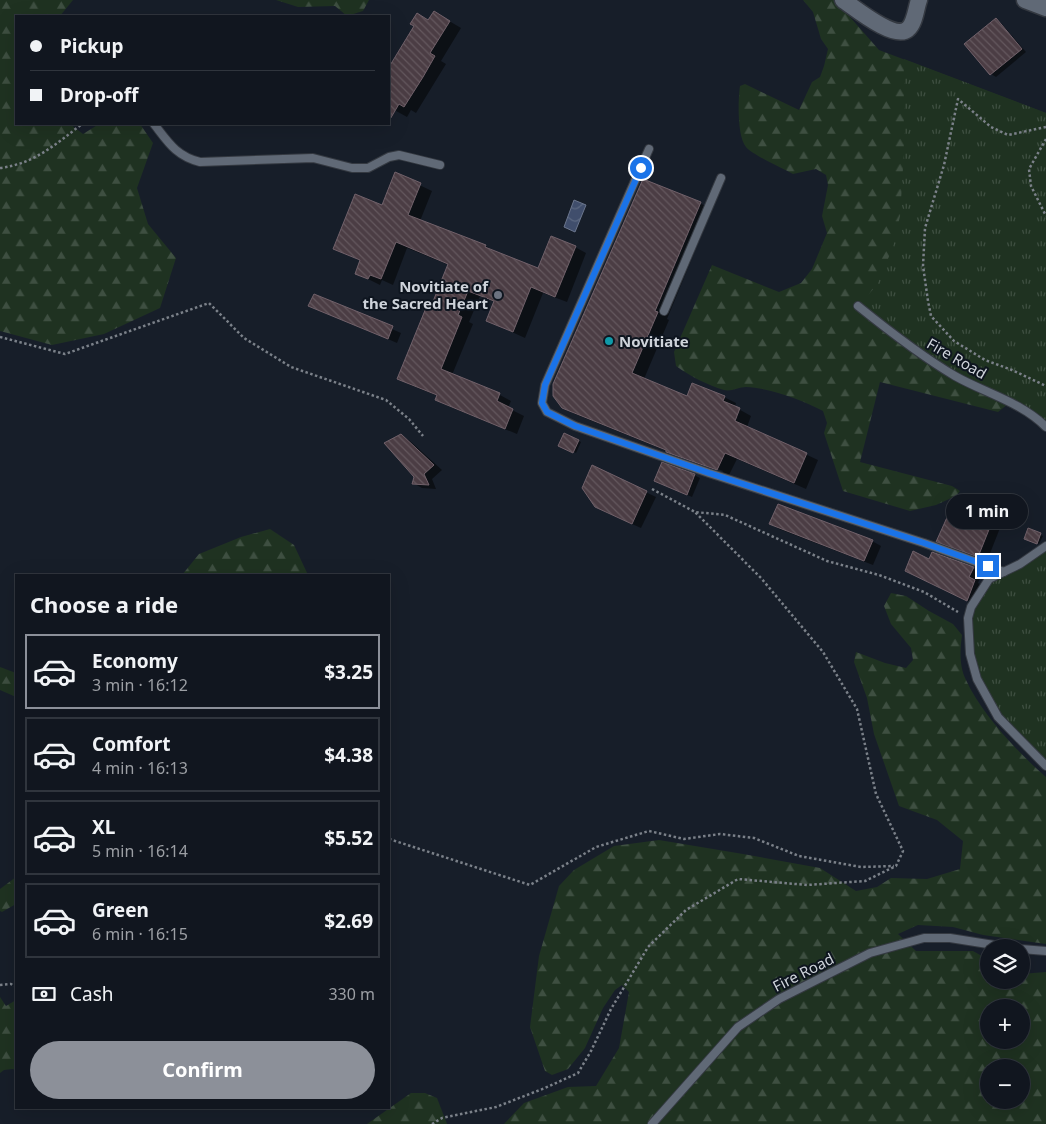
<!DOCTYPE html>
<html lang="en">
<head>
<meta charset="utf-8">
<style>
	body { margin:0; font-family:"Noto Sans",sans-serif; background:#1a1f28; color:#f1f3f6; height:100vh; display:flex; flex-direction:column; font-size:19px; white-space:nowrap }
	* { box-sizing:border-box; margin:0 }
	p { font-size:16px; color:#9c9fa4 }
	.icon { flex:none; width:28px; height:28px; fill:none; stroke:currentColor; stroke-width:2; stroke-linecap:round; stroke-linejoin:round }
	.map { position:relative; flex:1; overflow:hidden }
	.sheet { position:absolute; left:15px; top:574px; width:375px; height:535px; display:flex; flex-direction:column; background:#11161f; border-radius:0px; box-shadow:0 5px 20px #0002,0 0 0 1px #30353d }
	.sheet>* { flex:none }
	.hud { position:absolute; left:15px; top:15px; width:375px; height:110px; border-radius:0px; box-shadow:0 5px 20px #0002,0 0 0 1px #30353d; display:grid; align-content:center; height:110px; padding:0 15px; background:#11161f }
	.controls { position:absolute; left:980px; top:939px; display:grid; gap:10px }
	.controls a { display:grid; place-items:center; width:50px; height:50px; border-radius:50%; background:#11161f; box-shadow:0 5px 20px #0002,0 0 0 1px #30353d; font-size:25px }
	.end { position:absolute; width:22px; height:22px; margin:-11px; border:6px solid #1a73e8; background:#fff; box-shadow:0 0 0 2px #fff }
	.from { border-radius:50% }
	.bubble { position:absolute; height:35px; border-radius:18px; background:#11161f; box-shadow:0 5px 20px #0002,0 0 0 1px #30353d; font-size:16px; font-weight:700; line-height:35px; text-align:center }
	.hud b { display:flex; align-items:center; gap:18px; height:48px; font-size:19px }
	.hud b+b { border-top:1px solid #30353d }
	.hud i { width:12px; height:12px; background:#f1f3f6 }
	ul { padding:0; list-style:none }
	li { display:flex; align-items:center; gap:15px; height:75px; margin:0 10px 8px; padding:0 5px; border:2px solid #30353d; border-radius:0px }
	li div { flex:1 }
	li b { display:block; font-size:19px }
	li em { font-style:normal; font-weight:700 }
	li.on { border-color:#8c9099 }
	li>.icon { width:45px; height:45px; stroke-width:1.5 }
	h2 { padding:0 15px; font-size:22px; line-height:60px }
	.pay { display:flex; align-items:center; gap:12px; height:55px; padding:0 15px; font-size:19px }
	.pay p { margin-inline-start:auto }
	.action { display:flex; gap:10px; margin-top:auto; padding:10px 15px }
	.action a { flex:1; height:58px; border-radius:30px; background:#8c9099; color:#fff; font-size:20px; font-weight:700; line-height:58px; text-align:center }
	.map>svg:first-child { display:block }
</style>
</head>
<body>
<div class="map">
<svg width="1046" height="1124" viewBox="0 0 1046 1124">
	<defs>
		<pattern id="forest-firs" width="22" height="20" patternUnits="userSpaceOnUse" patternTransform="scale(1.25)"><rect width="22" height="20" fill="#1f3221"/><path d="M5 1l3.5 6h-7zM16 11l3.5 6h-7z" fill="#3e4f41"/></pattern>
		<pattern id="park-tufts" width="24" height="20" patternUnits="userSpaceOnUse" patternTransform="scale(1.25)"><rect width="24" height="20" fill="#1f3221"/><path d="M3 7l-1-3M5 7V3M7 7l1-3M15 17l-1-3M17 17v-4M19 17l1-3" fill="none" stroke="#3e4f41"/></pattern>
		<pattern id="water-waves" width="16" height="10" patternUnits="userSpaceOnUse" patternTransform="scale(1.25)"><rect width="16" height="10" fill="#404e6c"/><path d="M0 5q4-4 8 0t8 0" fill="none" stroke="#5a6780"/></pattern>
		<pattern id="building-back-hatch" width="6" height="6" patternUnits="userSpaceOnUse" patternTransform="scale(1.25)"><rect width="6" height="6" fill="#4b3d44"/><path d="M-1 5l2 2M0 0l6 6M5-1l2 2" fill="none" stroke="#64585e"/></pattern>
	</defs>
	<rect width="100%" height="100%" fill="#171e29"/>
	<g fill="url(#forest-firs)" fill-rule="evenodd">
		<path d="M0,0H73L60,16H16V124H70L83,134L99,124H140L153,143L137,188L148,224L176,258L160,308L104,334L52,345L0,331Z"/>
		<path d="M276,0H369L363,11L347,16L335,6L298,7Z"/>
		<path d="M803,0H835L879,50L1046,113L1031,386L998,412L880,382L860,462L952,486L960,491L956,496L936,505L910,511L843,491L824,433L827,423L823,411C802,400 771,388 746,387C739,387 731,392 724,390C707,385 690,376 676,366L674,352L712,265L779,292L801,283L812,269L827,233L822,216L828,185L826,175L816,169L793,174C784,169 751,154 746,147C737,136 738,100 740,86L745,84L799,110L812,82L820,77L824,66L828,49L821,39L813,12Z"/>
		<path d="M270,529L294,545L308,575H182L199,554L241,537Z"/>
		<path d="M891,593L906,596L929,611L953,624L962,635C960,650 959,666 966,680C981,713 1018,753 1046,777V944L983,935L953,927L918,925L898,934L916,951H973L989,960V980H1021V974L1046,972V1124H504L524,1103L568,1087L596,1086L619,1048L629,992L622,985L615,990L603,1008L585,1048L568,1069L552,1075L545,1071L530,1027L539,956L559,886L574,870L614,846L659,840L743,854L820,868L856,891L877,887L891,878L927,879L960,869L963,841L937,820L899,806L874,734L867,698L854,662L856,652L885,663L906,668L913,660L911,648L891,624L884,606ZM989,1008H1021V1040H989ZM989,1068H1021V1100H989Z"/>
		<path d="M0,667L16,673V697L0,690Z"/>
		<path d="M16,877V904L2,912L0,911V889Z"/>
		<path d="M0,997L6,1006L16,1000V1071L13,1069L4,1070L0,1073Z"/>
		<path d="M411,1093H425L437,1098L447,1124H367Z"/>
	</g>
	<g fill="url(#park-tufts)">
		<path d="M904,59L1046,113V427L956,376L858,306L877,285L893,247L900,216L904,152Z"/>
		<path d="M1046,546V766L998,717L977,679L970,654L971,607L989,579Z"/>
	</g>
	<path fill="url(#water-waves)" stroke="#6b768d" d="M574,200L586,205L575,232L564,227Z"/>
	<g fill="#0007">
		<path d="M434,12L461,28L441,61L446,64L416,113L411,110L407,117L389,107V69L415,25L429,22Z"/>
		<path d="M996,19L1001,23L1026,52L996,77L991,74Z"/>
		<path d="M396,174L432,191L420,221L486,246L497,253L538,270L575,247L586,253L567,302L543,293L525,338L488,321L495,302L480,296L469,322L473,324L452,375L500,395L511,401L508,408L524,416L517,434L448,406L437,400L438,396L410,385L399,378L433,306L449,265L407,248L393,285L382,280L380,285L356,273L361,261L334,248L382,207Z"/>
		<path d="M700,203L712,210L667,319L669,320L644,379L688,397H724L736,403L735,407L751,416L747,427L818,460L806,489L737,459L729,475L679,458L678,457L722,473L723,471L667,451L575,414L563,407Z"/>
		<path d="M314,295L401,333L397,343L310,305Z"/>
		<path d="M564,434L581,442L576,453L559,445Z"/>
		<path d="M401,436L410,441L442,470L432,479L436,489L422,488L413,483L416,476Z"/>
		<path d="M593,467L656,497L641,528L605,512Z"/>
		<path d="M694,475L700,478L692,497L655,481Z"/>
		<path d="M991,523L1000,528L987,561L947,546L938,541Z"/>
		<path d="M771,524L872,541L881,546L873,565L779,529Z"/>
		<path d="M1029,530L1043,536L1039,544L1028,540Z"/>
		<path d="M973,568L982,573L978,583L983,586L976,605L915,576Z"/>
	</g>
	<g fill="url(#building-back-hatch)" stroke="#71616a">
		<path d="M434,11L450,21L430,53L435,56L423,77L404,107L399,104L389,121V67L414,26L410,24L417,13L428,20Z"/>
		<path d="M996,18L1022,49L990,75L964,44Z"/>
		<path d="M395,172L421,183L408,215L486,245L485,247L538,268L551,236L576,246L555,297L531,287L513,332L486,321L494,301L468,291L458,315L462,317L441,369L500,393L497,401L513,409L505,429L435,400L437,395L397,379L428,303L432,304L448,264L396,242L381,279L370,275L368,279L355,274L360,260L333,249L355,194L382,205Z"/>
		<path d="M643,179L701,202L655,311L658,312L632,373L687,396L692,383L725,396L723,401L740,408L735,421L807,453L794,483L725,453L717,470L666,452V450L562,408L553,396V384Z"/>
		<path d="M314,294L393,326L388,339L308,306Z"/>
		<path d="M564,433L579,440L573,453L558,446Z"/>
		<path d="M401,434L434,465L424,474L429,485L412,484L414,477L384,443Z"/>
		<path d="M662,462L695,474L687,495L654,481Z"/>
		<path d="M592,465L647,491L632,524L595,507L582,488Z"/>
		<path d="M778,504L873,540L864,561L769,524Z"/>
		<path d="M953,504L992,522L978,557L936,542Z"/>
		<path d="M1028,528L1041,533L1037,544L1024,539Z"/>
		<path d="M913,551L929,559L932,552L974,567L969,577L975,580L967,601L905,571Z"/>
	</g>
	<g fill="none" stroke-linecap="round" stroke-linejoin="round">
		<defs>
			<g id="service">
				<path d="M154,124C168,142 176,156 200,162L313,158L352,168H368L389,157L399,155L440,165"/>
				<path d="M649,149L545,385L542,403L547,412L575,426L709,473L924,543L1004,572"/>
				<path d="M858,306C889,331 921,356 955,376C985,393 1021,402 1046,427"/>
				<path d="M664,311L721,178"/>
				<path d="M1046,546L1020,564L989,579L971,607L968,618L970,654L977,679L998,717L1046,766"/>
				<path d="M1021,949L1046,951"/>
				<path d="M652,1124L738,1027L779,999L870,953L924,938H950L1013,948"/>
			</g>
			<g id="minor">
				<path d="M843,0C855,8 895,41 908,29C915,23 916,8 919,0"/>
				<path d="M1025,0L1046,8"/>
			</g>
		</defs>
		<use href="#service" stroke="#343941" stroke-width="10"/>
		<use href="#minor" stroke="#343941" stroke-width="19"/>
		<g stroke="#7b8189" stroke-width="2.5" stroke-dasharray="2.5 2.5" stroke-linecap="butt">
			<path d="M1046,127L1008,135L991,127L958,99L944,165L925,228L923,266L928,301L931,316L954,341L985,360L1012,370L1046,386"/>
			<path d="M1046,139L1029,169L1031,186L1046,216"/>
			<path d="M0,168C34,164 56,144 82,124"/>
			<path d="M0,337L65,354L209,303L244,338L291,367L386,400L409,419L423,436"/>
			<path d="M652,489L695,512L725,515L827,561L879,575L924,592L958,612"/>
			<path d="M389,839L530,885L596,847L649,831L684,839L720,834L754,838L799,856L861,867L894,866"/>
			<path d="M0,985L11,984L16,987"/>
			<path d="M432,1124L442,1118L496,1107L545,1088L578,1073L591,1051L611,1009L648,947L686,910L738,879L807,885L865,881L896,866L903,851L876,794L857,709L823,652L761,578L695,512"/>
		</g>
		<use href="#service" stroke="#606976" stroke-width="8"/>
		<use href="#minor" stroke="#606976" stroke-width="16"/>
	</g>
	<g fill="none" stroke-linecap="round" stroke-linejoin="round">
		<path stroke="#1a73e8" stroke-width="6" d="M641,168L545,385L542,403L547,412L575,426L709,473L924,543L988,566"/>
	</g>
	<circle fill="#6b7280" stroke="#0e151f" stroke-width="2" cx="498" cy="295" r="5"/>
	<circle fill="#0f9aa8" stroke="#0e151f" stroke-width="2" cx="609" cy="341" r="5"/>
	<g text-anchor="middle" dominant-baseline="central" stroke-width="4" stroke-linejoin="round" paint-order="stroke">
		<g font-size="15" font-weight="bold" fill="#ced3da" stroke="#0e151f" text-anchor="end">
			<text x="488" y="286">Novitiate of<tspan x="488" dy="17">the Sacred Heart</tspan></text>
			<text x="619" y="341" text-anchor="start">Novitiate</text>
		</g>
		<g font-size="15" fill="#ced3da" stroke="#0e151f">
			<text transform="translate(957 358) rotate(30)">Fire Road</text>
			<text transform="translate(803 972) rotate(-27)">Fire Road</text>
		</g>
	</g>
</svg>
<div class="controls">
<a><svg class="icon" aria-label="layers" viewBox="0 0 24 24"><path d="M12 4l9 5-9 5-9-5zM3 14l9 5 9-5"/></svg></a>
<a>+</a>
<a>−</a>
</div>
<i class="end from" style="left:641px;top:168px"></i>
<i class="end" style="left:988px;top:566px"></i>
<div class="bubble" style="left:946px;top:494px;width:82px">1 min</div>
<div class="hud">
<b><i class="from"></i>Pickup</b>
<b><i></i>Drop-off</b>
</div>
<section class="sheet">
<h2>Choose a ride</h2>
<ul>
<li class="on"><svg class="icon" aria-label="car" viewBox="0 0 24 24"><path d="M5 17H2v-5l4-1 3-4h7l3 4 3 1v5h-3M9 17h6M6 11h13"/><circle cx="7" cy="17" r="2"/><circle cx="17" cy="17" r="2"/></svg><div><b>Economy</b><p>3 min · 16:12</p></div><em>$3.25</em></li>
<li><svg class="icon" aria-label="car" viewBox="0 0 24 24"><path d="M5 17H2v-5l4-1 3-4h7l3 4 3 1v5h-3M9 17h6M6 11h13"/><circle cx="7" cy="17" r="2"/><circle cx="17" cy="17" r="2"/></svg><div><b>Comfort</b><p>4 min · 16:13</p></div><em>$4.38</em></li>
<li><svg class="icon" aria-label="car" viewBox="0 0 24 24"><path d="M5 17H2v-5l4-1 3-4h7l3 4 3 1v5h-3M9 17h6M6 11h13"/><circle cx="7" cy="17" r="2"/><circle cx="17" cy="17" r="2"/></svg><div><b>XL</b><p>5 min · 16:14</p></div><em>$5.52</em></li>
<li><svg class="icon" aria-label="car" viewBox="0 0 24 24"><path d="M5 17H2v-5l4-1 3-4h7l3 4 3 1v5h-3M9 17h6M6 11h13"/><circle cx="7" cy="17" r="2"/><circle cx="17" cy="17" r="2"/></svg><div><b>Green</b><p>6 min · 16:15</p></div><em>$2.69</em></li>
</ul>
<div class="pay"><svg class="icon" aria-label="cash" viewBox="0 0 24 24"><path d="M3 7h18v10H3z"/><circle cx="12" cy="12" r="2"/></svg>Cash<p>330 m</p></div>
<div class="action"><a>Confirm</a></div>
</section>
</div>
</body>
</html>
